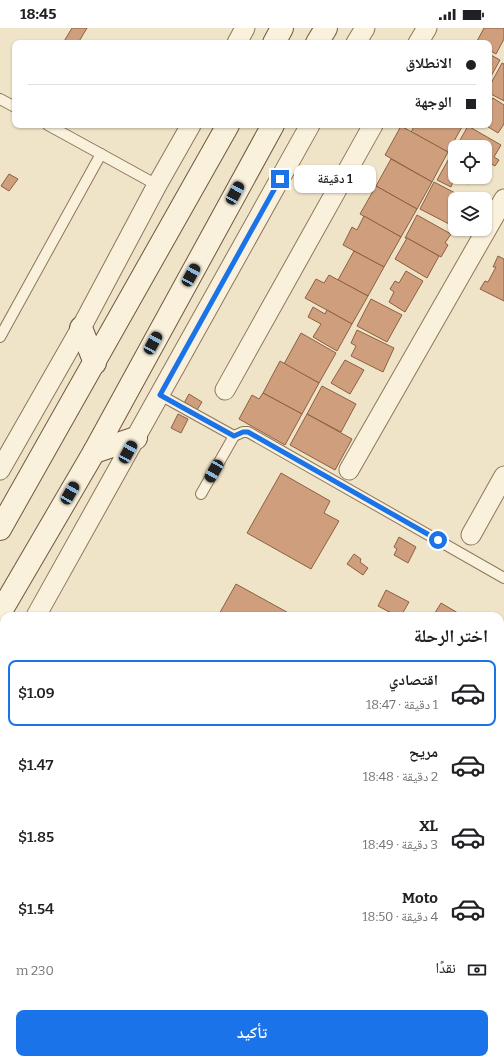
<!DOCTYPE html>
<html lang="ar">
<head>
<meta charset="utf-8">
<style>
	body { margin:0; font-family:Bitter,"Noto Naskh Arabic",serif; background:#f2f2f2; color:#202124; direction:rtl; height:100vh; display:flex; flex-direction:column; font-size:15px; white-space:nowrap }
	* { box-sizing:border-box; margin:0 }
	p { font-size:13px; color:#757577 }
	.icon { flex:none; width:22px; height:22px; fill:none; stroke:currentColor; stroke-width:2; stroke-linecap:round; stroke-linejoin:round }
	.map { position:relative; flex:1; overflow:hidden; direction:ltr }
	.drawer { position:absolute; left:0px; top:584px; width:504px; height:452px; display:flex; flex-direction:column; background:#fff; border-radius:12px 12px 0 0; box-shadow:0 1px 3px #0004; direction:rtl }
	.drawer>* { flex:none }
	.guide { position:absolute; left:12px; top:12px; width:480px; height:88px; border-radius:8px; box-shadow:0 1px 3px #0004; direction:rtl; display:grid; align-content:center; height:88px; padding:0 16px; background:#fff }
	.tools { position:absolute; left:448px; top:112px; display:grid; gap:8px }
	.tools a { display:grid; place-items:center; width:44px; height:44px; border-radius:8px; background:#fff; box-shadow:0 1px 3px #0004; font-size:20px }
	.end { position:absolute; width:18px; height:18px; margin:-9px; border:5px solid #1a73e8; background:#fff; box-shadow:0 0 0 2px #fff }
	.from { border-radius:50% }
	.bubble { position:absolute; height:28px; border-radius:8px; background:#fff; box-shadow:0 1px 3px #0004; font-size:13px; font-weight:600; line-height:28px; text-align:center; direction:rtl }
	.car { position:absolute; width:12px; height:24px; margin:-12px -6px; border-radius:5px; box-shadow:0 0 3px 1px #0007; background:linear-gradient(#222 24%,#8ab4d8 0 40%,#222 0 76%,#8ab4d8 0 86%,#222 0) }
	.guide b { display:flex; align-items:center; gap:14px; height:38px; font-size:15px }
	.guide b+b { border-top:1px solid #e0e0e0 }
	.guide i { width:10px; height:10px; background:#202124 }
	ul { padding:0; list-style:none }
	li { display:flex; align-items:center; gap:12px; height:66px; margin:0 8px 6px; padding:0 8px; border:2px solid transparent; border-radius:8px }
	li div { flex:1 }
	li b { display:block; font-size:15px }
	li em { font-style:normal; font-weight:600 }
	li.on { border-color:#1a73e8 }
	li>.icon { width:36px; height:36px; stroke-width:1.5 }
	h2 { padding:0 16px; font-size:18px; line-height:48px }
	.pay { display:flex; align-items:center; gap:10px; height:44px; padding:0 16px; font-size:15px }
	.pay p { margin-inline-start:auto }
	.action { display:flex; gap:8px; margin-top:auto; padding:8px 16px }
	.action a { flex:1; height:46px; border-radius:8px; background:#1a73e8; color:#fff; font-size:16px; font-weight:600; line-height:46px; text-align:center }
	.status { display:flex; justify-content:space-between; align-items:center; height:28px; padding:0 20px; background:#fff; direction:ltr }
	.status svg { height:11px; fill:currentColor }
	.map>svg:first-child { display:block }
</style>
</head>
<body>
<div class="status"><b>18:45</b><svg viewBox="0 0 49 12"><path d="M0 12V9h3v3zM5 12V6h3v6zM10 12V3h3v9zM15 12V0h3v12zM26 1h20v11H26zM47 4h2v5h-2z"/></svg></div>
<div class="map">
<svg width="504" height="1036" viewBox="0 0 504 1036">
	<rect width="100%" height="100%" fill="#f0e4c8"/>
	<g fill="#cf9f7d" stroke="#8d5f41">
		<path d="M72,0H87L78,15H63Z"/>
		<path d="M484,0H504V11L496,26L489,22V15H476Z"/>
		<path d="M489,26L500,32L489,52Z"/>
		<path d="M502,35L504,36V73L489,65V59Z"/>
		<path d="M493,70L504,77V96L498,105L485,97H489V76Z"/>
		<path d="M415,97H463L448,124L411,104Z"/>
		<path d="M401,98L448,124L432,154L385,127Z"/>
		<path d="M468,98L501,117L494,129L499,132L495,138L485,132V119H456Z"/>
		<path d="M452,125L455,127V149L451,159L437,152Z"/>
		<path d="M391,131L432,154L417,181L376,158Z"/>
		<path d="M9,146L18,151L9,163L1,158Z"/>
		<path d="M456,149H473L469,156Z"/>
		<path d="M434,154L461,168L460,171H455V195L453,194L451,197L420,181Z"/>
		<path d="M376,158L417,181L401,209L360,186Z"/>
		<path d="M417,187L451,206L445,215L448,217L441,229L407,210H405Z"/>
		<path d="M364,188L401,209L384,239L343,217L352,199L357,202Z"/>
		<path d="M407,210L439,228L427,250L395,231Z"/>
		<path d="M354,223L384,239L368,268L338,252Z"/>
		<path d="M498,228L504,231V273L480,261L485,253L488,254L496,239H493Z"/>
		<path d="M406,243L423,253L405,284L389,274L394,264L390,261L395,253L399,255Z"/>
		<path d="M329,247L368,268L352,296L305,270L316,251L324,255Z"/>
		<path d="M371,271L402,287L387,314L357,298Z"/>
		<path d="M313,279L325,286L327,282L352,296L337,323L313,309L321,296L308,289Z"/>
		<path d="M357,302L394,320L383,344L351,328L356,318L351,315Z"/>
		<path d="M301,305L336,325L319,355L284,336Z"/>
		<path d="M345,332L364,342L350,366L331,355Z"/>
		<path d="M280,333L319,355L302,386L263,365Z"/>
		<path d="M322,358L356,376L341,404L307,386Z"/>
		<path d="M263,365L302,386L285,417L239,391L252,367L259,371Z"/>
		<path d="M189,366L202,374L197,382L184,375Z"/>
		<path d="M178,386L188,391L181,405L171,400Z"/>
		<path d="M307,386L352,411L335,442L290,417Z"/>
		<path d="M281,445L330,473L324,485L339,493L311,541L247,505Z"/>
		<path d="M399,509L416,519L408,535L394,527L397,521L394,519Z"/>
		<path d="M354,526L361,531L360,534L368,540L363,547L347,536Z"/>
		<path d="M236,556L294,588H218Z"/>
		<path d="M386,562L409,574L401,588H397L378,578Z"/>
		<path d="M441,575L463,588H433Z"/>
		<path d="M0,1003L4,1005V1032H52L59,1036H0Z"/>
	</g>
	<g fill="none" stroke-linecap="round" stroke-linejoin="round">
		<defs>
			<g id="service">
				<path d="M0,71L15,79"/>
				<path d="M48,97L157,157"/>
				<path d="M0,309L101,126"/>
				<path d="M160,367L234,408"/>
				<path d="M201,466L234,408L243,404H248L504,550"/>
			</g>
			<g id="minor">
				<path d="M237,15L245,0"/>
				<path d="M356,15L365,0"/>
				<path d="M418,15L427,0"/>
				<path d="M225,362L373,97"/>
				<path d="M0,442L81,300L157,157L191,97"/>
				<path d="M349,442L504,171"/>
				<path d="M471,507L504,448"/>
				<path d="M36,588L310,97"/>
				<path d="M0,653L4,645"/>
				<path d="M500,872L504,865"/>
				<path d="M500,997L504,999"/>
				<path d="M401,1036L404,1032"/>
			</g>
			<g id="secondary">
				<path d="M274,15L282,0"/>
				<path d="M317,15L326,0"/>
				<path d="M81,300L95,335"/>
				<path d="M94,424L136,410"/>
				<path d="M0,501L228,97"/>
				<path d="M0,585L94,424L273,97"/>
			</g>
		</defs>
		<use href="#service" stroke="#8d765c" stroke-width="12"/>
		<use href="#minor" stroke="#8d765c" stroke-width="21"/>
		<use href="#secondary" stroke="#6f573f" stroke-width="24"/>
		<use href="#service" stroke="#faf1dc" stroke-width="10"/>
		<use href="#minor" stroke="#faf1dc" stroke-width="19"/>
		<use href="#secondary" stroke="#faf1dc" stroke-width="22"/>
	</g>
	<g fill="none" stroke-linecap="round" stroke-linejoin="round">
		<path stroke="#1a73e8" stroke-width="5" d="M280,151L160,367L234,408L243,404H248L438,512"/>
	</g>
</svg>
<div class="tools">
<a><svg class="icon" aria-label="locate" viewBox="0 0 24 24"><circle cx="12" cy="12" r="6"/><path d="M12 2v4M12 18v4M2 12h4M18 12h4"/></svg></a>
<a><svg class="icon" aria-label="layers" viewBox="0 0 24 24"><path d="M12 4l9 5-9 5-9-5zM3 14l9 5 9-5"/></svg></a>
</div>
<i class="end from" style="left:438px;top:512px"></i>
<i class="end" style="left:280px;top:151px"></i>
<div class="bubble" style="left:294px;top:137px;width:82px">1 دقيقة</div>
<i class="car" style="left:235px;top:165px;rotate:28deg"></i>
<i class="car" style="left:191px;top:247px;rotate:29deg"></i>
<i class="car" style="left:153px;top:315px;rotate:29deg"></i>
<i class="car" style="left:128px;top:424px;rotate:29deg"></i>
<i class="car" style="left:214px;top:443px;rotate:210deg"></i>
<i class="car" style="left:70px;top:465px;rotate:30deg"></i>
<div class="guide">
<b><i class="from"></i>الانطلاق</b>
<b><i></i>الوجهة</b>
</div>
<section class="drawer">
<h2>اختر الرحلة</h2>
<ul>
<li class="on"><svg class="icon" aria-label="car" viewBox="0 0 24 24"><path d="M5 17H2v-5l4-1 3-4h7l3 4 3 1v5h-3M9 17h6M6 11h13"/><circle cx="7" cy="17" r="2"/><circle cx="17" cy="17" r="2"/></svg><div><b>اقتصادي</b><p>1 دقيقة · 18:47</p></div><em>$1.09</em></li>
<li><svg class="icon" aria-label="car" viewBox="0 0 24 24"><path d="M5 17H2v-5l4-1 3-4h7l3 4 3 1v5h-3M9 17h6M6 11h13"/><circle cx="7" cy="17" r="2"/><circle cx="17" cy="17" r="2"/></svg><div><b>مريح</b><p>2 دقيقة · 18:48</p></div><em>$1.47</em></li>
<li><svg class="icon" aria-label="car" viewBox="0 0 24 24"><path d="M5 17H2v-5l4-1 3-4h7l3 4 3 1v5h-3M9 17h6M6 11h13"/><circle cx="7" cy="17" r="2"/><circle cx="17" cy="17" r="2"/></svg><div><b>XL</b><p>3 دقيقة · 18:49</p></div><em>$1.85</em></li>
<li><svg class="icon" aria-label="car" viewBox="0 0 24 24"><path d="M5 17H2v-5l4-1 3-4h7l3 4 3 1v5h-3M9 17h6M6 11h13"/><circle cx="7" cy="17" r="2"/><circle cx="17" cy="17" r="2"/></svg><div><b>Moto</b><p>4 دقيقة · 18:50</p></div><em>$1.54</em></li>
</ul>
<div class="pay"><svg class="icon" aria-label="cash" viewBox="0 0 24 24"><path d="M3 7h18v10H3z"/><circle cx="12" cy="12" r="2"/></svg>نقدًا<p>230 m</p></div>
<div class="action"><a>تأكيد</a></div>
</section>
</div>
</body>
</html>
